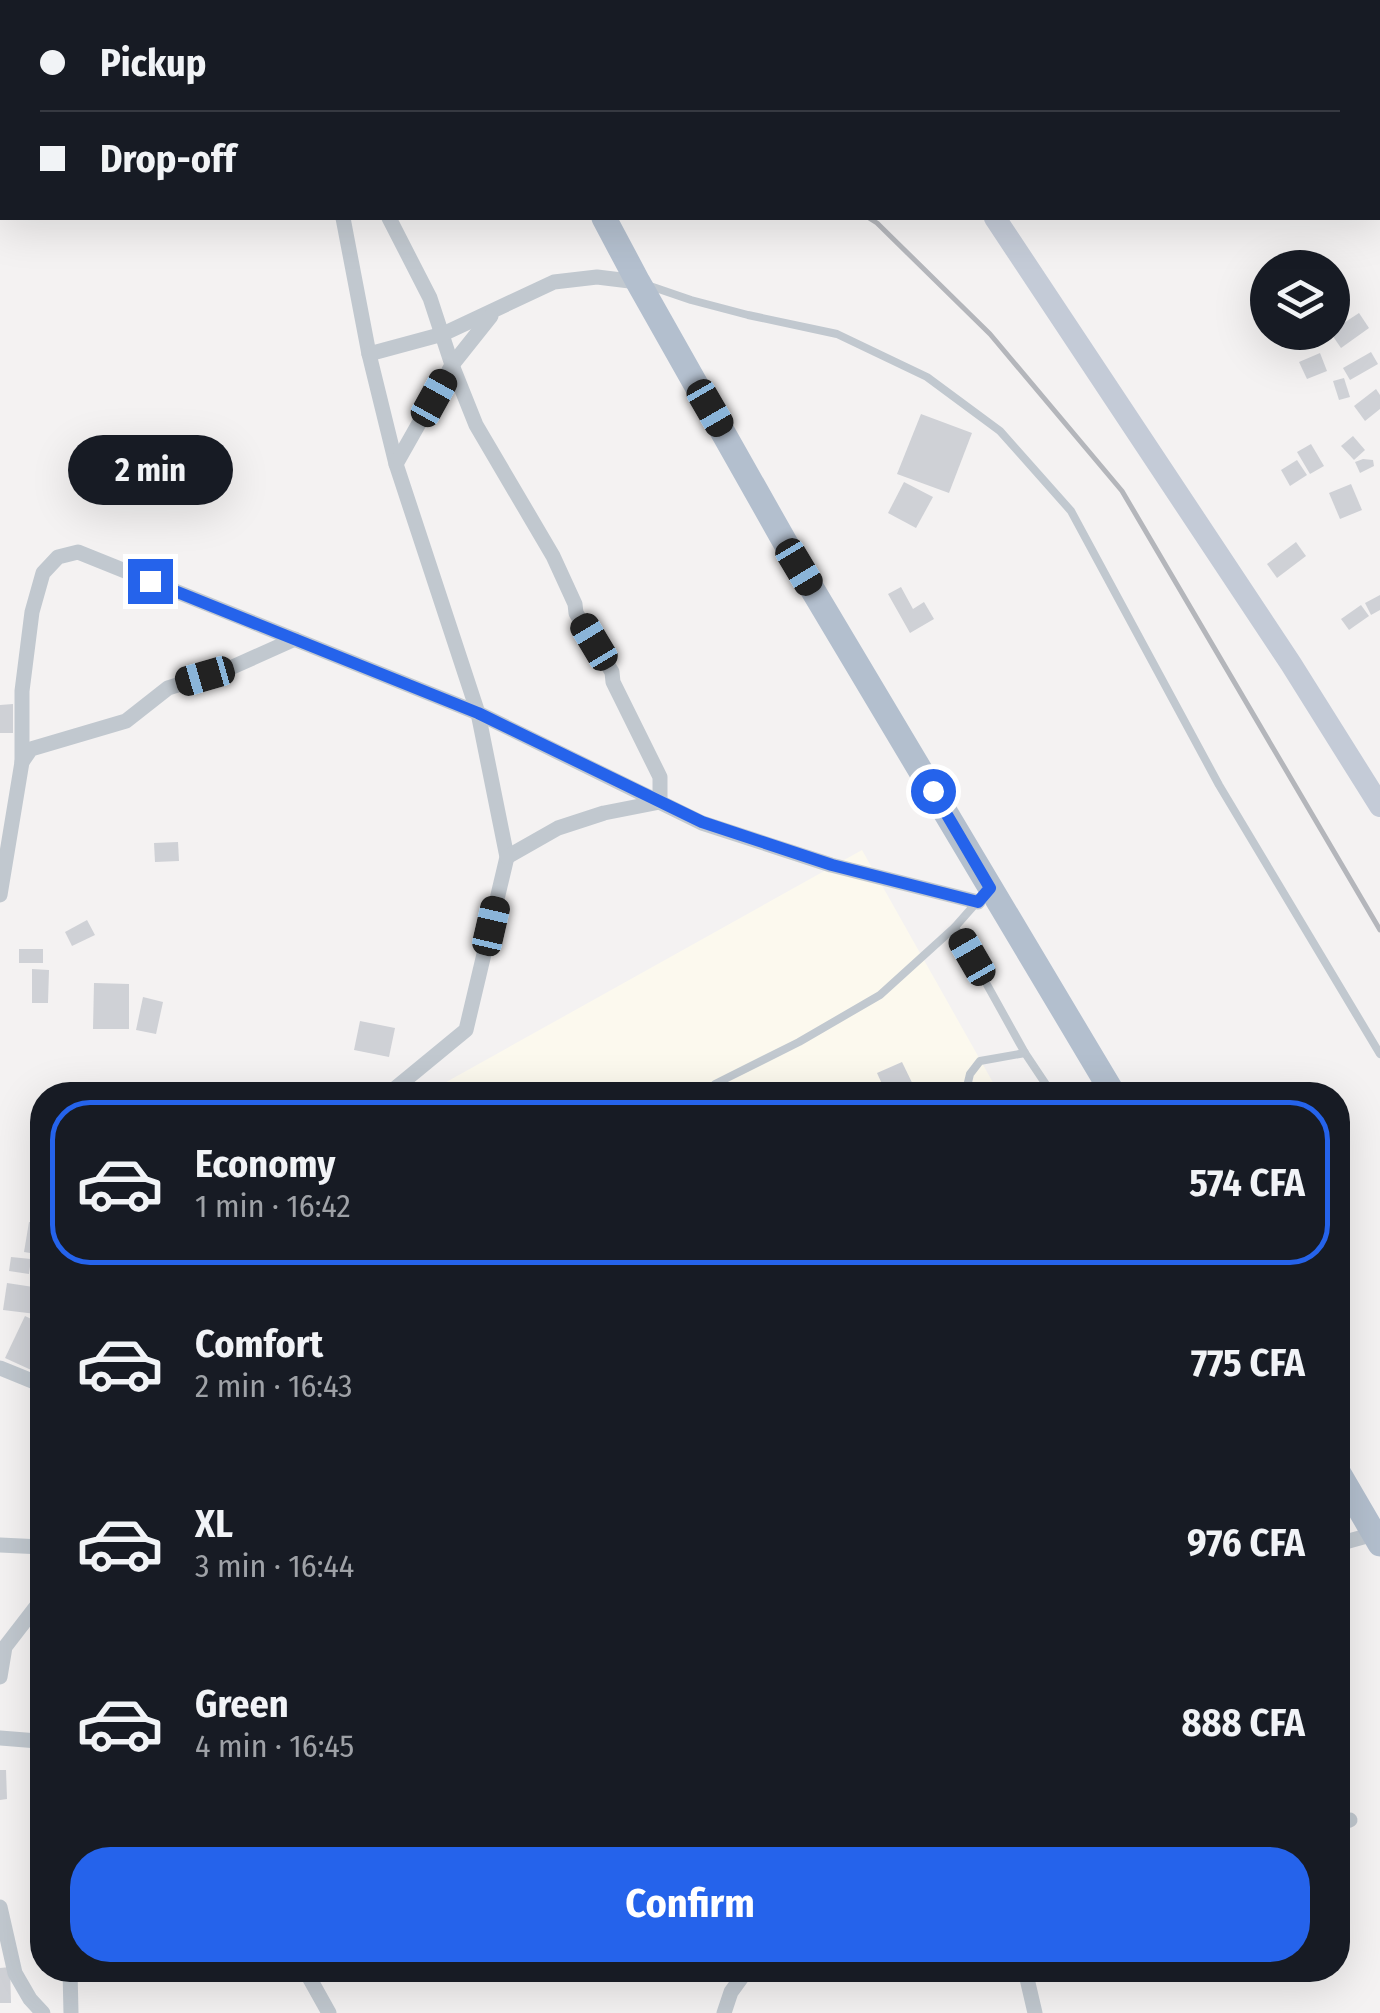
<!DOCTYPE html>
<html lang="en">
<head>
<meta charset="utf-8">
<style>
	body { margin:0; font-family:"Fira Sans Condensed",sans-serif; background:#242831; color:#f1f3f6; height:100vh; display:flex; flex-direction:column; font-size:38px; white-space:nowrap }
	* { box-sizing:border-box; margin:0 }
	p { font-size:32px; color:#9ea1a6 }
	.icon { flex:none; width:55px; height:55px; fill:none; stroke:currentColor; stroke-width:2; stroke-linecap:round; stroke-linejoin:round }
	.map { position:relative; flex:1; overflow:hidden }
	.sheet { position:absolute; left:30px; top:1082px; width:1320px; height:900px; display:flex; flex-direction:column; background:#171b24; border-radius:40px; box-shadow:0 10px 40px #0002 }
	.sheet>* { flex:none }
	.guide { position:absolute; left:0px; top:0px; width:1380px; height:220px; box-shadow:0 10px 40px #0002; display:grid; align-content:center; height:220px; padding:0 40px; background:#171b24 }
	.controls { position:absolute; left:1250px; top:250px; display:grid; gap:20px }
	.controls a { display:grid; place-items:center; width:100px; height:100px; border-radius:50%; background:#171b24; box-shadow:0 10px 40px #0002; font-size:50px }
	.end { position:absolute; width:45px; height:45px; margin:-22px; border:12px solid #2563eb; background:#fff; box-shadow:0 0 0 5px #fff }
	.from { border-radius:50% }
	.bubble { position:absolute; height:70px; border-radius:35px; background:#171b24; box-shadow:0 10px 40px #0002; font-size:32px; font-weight:700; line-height:70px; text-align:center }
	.car { position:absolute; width:30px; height:60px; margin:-30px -15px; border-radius:12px; box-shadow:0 0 8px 2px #0007; background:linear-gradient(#222 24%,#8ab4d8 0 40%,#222 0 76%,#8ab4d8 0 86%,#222 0) }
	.guide b { display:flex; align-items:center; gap:35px; height:95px; font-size:38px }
	.guide b+b { border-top:2px solid #363941 }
	.guide i { width:25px; height:25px; background:#f1f3f6 }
	ul { padding:18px 0 0; list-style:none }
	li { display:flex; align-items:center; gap:30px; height:165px; margin:0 20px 15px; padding:0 20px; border:5px solid transparent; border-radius:40px }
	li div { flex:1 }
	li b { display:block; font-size:38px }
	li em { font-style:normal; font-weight:700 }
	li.current { border-color:#2563eb }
	li>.icon { width:90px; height:90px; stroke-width:1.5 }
	.cta { display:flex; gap:20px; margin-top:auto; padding:20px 40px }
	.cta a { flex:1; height:115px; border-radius:40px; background:#2563eb; color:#fff; font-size:40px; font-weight:700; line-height:115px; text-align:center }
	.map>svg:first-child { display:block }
</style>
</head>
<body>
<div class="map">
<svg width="1380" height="2013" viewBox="0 0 1380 2013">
	<rect width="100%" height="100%" fill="#f4f2f2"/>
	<path fill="#fcf9ee" d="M862,850L1000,1095H423Z"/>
	<g fill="#cfd1d6">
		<path d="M1359,313L1369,328L1341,348L1330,332Z"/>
		<path d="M1371,352L1378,364L1350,380L1343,368Z"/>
		<path d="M1320,353L1327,371L1307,379L1299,362Z"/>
		<path d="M1344,378L1350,397L1339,400L1333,381Z"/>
		<path d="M1376,389L1380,395V409L1365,421L1354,406Z"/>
		<path d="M921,414L972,433L949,493L897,474Z"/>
		<path d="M1353,436L1365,450L1354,460L1341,446Z"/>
		<path d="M1311,444L1324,466L1310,474L1297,452Z"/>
		<path d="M1363,459L1373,460L1374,466L1360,473L1355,462Z"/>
		<path d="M1297,460L1307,475L1290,486L1281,470Z"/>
		<path d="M904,482L933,497L916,528L888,513Z"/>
		<path d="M1351,484L1362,510L1340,519L1329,493Z"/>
		<path d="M1296,542L1306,556L1277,578L1267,564Z"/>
		<path d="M901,587L913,609L924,602L934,619L910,633L888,594Z"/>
		<path d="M1380,595V610L1371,615L1365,603Z"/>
		<path d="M1361,605L1369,616L1349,630L1341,619Z"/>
		<path d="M13,704V733H0V705Z"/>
		<path d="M178,842L179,861L155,862L154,843Z"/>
		<path d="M87,920L95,935L72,946L65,932Z"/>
		<rect x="19" y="949" width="24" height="14"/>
		<path d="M32,969L49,970L48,1003H32Z"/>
		<path d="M94,983L129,984V1029H93Z"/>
		<path d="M143,997L163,1002L156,1034L136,1030Z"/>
		<path d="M360,1021L395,1028L389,1057L354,1050Z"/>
		<path d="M902,1062L918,1095H887L877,1073Z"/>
		<path d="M96,1084L123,1095H91Z"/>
		<path d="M29,1222L42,1224V1255L24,1252Z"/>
		<path d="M11,1257L31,1259L29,1274L9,1271Z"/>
		<path d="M7,1283L40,1288L36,1314L3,1310Z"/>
		<path d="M25,1316L42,1324V1367L40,1374L5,1358Z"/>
		<path d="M1342,1578L1350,1607L1343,1609L1338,1585V1579Z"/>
		<path d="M0,1770H6L7,1799L0,1800Z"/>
		<path d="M10,1967L11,2003H0V1968Z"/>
	</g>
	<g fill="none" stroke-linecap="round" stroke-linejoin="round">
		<g stroke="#c1c8cf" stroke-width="8">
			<path d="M650,286L691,300L748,315L837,334L927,377L1000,431L1071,511L1219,785L1380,1054"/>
			<path d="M955,927L1025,1053L1053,1095"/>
			<path d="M706,1095L715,1084L799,1042L880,995L955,927L977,902"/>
			<path d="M965,1095L970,1074L980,1061L1025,1053"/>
		</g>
		<g stroke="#c1c8cf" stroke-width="15">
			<path d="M309,0V2"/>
			<path d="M343,218L369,354L396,464L478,713L507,857L466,1030L387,1095"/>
			<path d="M389,218L430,298L452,365L476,425L553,556L575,604L576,613L612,672L613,682L660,777V802L604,813L558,828L507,857"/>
			<path d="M369,354L443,334L554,282L597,277L638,282"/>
			<path d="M396,464L452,365L491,316"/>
			<path d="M22,762L31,749L126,721L168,688L228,669L295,639"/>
			<path d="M0,895L22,762V691L32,612L43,573L58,557L78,552L478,713L702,823L831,865L978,902"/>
			<path d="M0,1368L42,1385"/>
			<path d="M1338,1544L1374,1534"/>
			<path d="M0,1545L42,1547"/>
			<path d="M0,1677L5,1647L42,1599"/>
			<path d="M0,1738L38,1741L42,1744"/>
			<path d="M1338,1822L1350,1820"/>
			<path d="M0,1907L15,1973L30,1999L43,2013"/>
			<path d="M70,1970L71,2013"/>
			<path d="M305,1970L329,2013"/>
			<path d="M1025,1970L1035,2013"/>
			<path d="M724,2013L731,1992L747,1970"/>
		</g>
		<g stroke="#c4cbd7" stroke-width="22">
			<path d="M860,0L861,2"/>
			<path d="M995,218L1291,664L1380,806"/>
		</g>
		<g stroke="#b3bfce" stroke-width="25">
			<path d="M488,0L489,2"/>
			<path d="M604,218L638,282L799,567L1114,1095"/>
			<path d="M1338,1472L1380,1544"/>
		</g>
		<g stroke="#b4b6bb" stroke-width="5">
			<path d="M371,0L380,2"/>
			<path d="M869,218L877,223L990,334L1122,491L1380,930"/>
		</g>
	</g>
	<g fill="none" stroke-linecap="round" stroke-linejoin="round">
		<path stroke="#2563eb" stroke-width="12" d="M150,581L478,713L702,822L832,865L978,902L990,888L933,791"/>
	</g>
</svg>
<div class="controls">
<a><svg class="icon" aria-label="layers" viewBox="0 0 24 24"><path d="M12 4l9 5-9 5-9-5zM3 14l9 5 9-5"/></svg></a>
</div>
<i class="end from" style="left:933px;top:791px"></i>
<i class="end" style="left:150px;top:581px"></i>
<div class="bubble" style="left:68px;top:435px;width:165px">2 min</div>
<i class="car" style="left:434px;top:398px;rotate:29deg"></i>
<i class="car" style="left:710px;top:408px;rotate:150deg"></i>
<i class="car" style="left:799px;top:567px;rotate:149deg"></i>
<i class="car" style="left:594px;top:642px;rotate:329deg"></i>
<i class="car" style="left:205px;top:676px;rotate:254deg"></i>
<i class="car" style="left:491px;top:926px;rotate:13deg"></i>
<i class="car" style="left:972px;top:957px;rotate:330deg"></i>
<div class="guide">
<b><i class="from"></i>Pickup</b>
<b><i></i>Drop-off</b>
</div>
<section class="sheet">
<ul>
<li class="current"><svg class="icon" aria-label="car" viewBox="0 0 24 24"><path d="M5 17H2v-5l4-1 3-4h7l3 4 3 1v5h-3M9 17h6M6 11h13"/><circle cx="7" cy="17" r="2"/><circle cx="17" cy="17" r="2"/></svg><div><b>Economy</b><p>1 min · 16:42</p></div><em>574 CFA</em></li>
<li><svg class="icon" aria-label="car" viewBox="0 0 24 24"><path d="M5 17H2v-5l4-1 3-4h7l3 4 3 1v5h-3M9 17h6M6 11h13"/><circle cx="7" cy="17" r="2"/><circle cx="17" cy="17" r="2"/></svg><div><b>Comfort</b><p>2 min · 16:43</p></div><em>775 CFA</em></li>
<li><svg class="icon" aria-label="car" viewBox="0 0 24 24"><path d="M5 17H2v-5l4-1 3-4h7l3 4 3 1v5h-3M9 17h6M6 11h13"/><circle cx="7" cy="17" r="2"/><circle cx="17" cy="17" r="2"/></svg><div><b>XL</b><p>3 min · 16:44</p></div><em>976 CFA</em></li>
<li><svg class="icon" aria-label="car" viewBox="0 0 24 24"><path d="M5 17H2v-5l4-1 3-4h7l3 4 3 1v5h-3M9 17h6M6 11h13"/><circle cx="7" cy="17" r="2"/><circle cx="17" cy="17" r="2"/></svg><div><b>Green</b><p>4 min · 16:45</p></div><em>888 CFA</em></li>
</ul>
<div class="cta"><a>Confirm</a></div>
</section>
</div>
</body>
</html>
